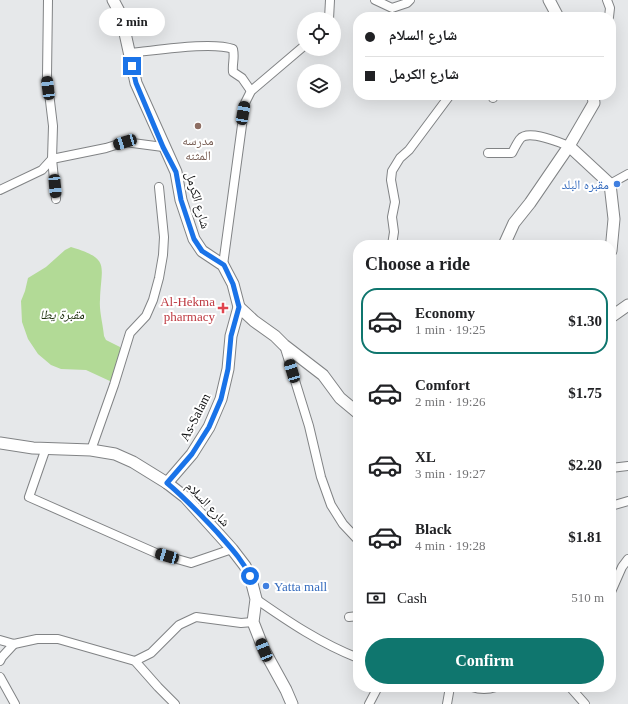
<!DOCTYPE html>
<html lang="en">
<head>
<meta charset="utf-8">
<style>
	body { margin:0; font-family:"Times New Roman","Noto Naskh Arabic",serif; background:#f6f6f6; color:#202124; height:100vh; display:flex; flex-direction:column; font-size:15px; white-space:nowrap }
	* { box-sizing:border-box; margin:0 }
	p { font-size:13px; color:#757577 }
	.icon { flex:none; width:22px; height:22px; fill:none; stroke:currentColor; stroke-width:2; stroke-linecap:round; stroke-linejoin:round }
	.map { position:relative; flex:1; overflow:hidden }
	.side { position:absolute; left:353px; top:240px; width:263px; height:452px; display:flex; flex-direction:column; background:#fff; border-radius:16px; box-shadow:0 4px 16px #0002 }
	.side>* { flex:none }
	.hud { position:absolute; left:353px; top:12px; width:263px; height:88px; border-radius:16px; box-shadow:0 4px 16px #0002; display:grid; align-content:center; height:88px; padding:0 12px; background:#fff }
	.tools { position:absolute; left:297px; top:12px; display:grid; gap:8px }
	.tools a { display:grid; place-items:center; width:44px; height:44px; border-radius:50%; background:#fff; box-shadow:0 4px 16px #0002; font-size:20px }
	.end { position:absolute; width:18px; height:18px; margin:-9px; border:5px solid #1a73e8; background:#fff; box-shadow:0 0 0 2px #fff }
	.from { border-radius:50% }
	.bubble { position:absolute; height:28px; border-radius:14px; background:#fff; box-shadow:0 4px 16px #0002; font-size:13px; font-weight:800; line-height:28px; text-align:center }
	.car { position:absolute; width:12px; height:24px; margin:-12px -6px; border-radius:5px; box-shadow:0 0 3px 1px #0007; background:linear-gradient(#222 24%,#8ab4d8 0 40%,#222 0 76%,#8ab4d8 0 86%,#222 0) }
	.hud b { display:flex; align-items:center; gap:14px; height:38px; font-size:15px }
	.hud b+b { border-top:1px solid #e0e0e0 }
	.hud i { width:10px; height:10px; background:#202124 }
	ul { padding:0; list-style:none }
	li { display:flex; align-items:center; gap:12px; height:66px; margin:0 8px 6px; padding:0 4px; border:2px solid transparent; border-radius:16px }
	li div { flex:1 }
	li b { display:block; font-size:15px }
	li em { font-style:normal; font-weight:800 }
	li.active { border-color:#0f766e }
	li>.icon { width:36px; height:36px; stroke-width:1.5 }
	h2 { padding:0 12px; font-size:18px; line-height:48px }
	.pay { display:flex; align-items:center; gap:10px; height:44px; padding:0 12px; font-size:15px }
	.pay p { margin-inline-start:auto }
	.cta { display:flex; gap:8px; margin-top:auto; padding:8px 12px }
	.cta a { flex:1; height:46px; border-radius:24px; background:#0f766e; color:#fff; font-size:16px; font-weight:800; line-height:46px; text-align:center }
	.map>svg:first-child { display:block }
</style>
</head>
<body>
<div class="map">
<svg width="628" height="704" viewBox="0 0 628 704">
	<rect width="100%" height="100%" fill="#e6e8ea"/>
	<path fill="#b2da96" d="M71,247C111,259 101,265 100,300C99,311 103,324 104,336L106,340L120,347V357L112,382L86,370L61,369L51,365L38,354L28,339L22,322L21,301L25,291L28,278L46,267L65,250Z"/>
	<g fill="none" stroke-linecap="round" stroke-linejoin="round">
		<defs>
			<g id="street">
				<path d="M48,0L47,76L53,126L52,159L56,199"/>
				<path d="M375,0L392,8L407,3L410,0"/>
				<path d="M607,0L610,8L609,17"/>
				<path d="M329,19L330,0"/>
				<path d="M129,53C154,51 211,41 233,49C235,59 232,63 233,72L242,78L251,91"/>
				<path d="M493,98V95"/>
				<path d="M488,153H512C514,149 517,143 520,139C528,129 558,142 569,146"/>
				<path d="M610,184L628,174"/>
				<path d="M0,190L42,170L52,159L106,148L125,142L163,147"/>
				<path d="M392,245L394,232L392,217L395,202L391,180L392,171L400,158L409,150L450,95"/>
				<path d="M223,265L245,103L251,91L304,46"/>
				<path d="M284,345L309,426L321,477L331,505L343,524L358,540"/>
				<path d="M46,448L29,497L156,553L191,563L232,549"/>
				<path d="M91,450L114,385L130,333L146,316L153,300L159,278L163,255L164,237L159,187"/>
				<path d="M611,468L628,466"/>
				<path d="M611,506L628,501"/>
				<path d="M611,592L622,567L628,559"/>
				<path d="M256,599C289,622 320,643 358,658"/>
				<path d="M349,617L358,616"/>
				<path d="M0,640L14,644L37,639H58L135,661L158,687L175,704"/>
				<path d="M0,661L2,657L14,644"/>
				<path d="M135,661L151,653L179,625L196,617L241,623L253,622"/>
				<path d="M0,677L15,704"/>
				<path d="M472,687C481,690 487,690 496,687"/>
				<path d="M570,687L585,704"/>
				<path d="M369,704L378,687"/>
				<path d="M447,704L450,687"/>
			</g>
			<g id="secondary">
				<path d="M113,0L121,15L136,83L176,172L181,200L194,239L202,251L223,265L233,284L239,307L231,336L228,369L221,399L209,427L192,454L167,483"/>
				<path d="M549,0L558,17"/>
				<path d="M593,95L594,103L569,146L610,184L614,219L611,251"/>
				<path d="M504,245L514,223L530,203L569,146"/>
				<path d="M239,307L254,321L275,336L284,345L323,375L340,398L358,413"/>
				<path d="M611,317L628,305"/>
				<path d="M0,443L33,448L91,450L115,454L133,462L167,483L185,497L232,549L245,566L250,576L256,599L253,622L264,650L286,690L292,704"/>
			</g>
		</defs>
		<use href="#street" stroke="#818385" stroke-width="10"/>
		<use href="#secondary" stroke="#818385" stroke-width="13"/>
		<use href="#street" stroke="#fff" stroke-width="8"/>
		<use href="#secondary" stroke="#fff" stroke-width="11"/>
	</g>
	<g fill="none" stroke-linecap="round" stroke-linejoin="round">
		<path stroke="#1a73e8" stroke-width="5" d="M132,66L136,83L163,147L176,172L181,200L194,239L202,251L224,265L233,284L239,307L231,336L228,369L221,399L209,427L192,454L167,483C185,498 201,515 217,532C229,546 242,559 250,576"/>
	</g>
	<circle fill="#8d6e63" stroke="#fff" stroke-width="1.5" cx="198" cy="126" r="4"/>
	<g fill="#3f7fe0" stroke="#fff" stroke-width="1.5">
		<circle cx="617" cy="184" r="4"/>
		<circle cx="266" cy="586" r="4"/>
	</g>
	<path fill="#e0444e" stroke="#fff" stroke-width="1.5" d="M221 302h4v4h4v4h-4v4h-4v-4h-4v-4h4z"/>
	<g text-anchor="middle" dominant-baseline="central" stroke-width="4" stroke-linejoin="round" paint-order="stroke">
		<g font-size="13" fill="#785e54" stroke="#fff">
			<text x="198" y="140">مدرسه<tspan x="198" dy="15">المثنه</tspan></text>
		</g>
		<g font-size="13" fill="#366cbe" stroke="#fff" text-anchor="end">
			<text x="609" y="184">مقبره البلد</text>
			<text x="274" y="586" text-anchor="start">Yatta mall</text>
		</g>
		<g font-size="13" fill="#0e0f10" stroke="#fff">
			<text transform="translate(198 200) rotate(74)">شارع الكرمل</text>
			<text transform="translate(195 417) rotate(-63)">As-Salam</text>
			<text transform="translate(208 504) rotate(46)">شارع السلام</text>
		</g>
		<g font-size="13" fill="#be3a42" stroke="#fff" text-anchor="end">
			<text x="215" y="301">Al-Hekma<tspan x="215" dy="15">pharmacy</tspan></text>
		</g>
		<g font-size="13" font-style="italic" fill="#1d300d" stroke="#fff">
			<text x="62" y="314">مقبرة يطا</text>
		</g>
	</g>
</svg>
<div class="tools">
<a><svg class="icon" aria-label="locate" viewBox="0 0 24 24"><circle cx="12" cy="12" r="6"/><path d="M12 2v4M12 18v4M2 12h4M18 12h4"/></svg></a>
<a><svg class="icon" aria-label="layers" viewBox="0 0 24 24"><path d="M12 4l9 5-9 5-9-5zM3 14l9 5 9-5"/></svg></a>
</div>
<i class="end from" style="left:250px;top:576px"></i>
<i class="end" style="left:132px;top:66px"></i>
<div class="bubble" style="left:99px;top:8px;width:66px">2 min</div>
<i class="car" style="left:48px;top:88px;rotate:353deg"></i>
<i class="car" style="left:243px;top:113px;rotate:10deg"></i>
<i class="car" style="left:125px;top:142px;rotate:253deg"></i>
<i class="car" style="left:55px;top:186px;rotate:175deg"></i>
<i class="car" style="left:292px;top:371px;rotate:343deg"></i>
<i class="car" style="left:167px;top:556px;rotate:286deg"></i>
<i class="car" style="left:264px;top:650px;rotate:338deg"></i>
<div class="hud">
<b><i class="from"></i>شارع السلام</b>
<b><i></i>شارع الكرمل</b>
</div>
<section class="side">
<h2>Choose a ride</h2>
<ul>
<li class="active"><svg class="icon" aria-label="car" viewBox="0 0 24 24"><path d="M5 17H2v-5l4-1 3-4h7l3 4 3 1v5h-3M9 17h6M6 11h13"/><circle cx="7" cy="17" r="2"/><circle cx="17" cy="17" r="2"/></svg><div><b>Economy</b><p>1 min · 19:25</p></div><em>$1.30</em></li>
<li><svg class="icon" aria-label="car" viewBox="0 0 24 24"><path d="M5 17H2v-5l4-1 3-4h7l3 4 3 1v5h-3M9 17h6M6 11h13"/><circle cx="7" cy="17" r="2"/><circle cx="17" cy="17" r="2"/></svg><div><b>Comfort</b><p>2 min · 19:26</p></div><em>$1.75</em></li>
<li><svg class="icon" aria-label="car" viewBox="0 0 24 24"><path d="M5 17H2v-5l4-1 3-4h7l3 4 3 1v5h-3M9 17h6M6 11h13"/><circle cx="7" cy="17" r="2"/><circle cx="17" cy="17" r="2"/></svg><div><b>XL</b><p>3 min · 19:27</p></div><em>$2.20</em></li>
<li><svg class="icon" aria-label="car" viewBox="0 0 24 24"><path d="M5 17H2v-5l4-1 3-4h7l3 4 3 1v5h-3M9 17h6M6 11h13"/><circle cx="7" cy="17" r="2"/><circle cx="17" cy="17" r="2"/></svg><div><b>Black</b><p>4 min · 19:28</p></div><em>$1.81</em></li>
</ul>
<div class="pay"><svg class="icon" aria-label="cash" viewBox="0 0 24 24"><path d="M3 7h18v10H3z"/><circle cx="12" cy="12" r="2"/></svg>Cash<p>510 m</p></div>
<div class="cta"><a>Confirm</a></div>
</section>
</div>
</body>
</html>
